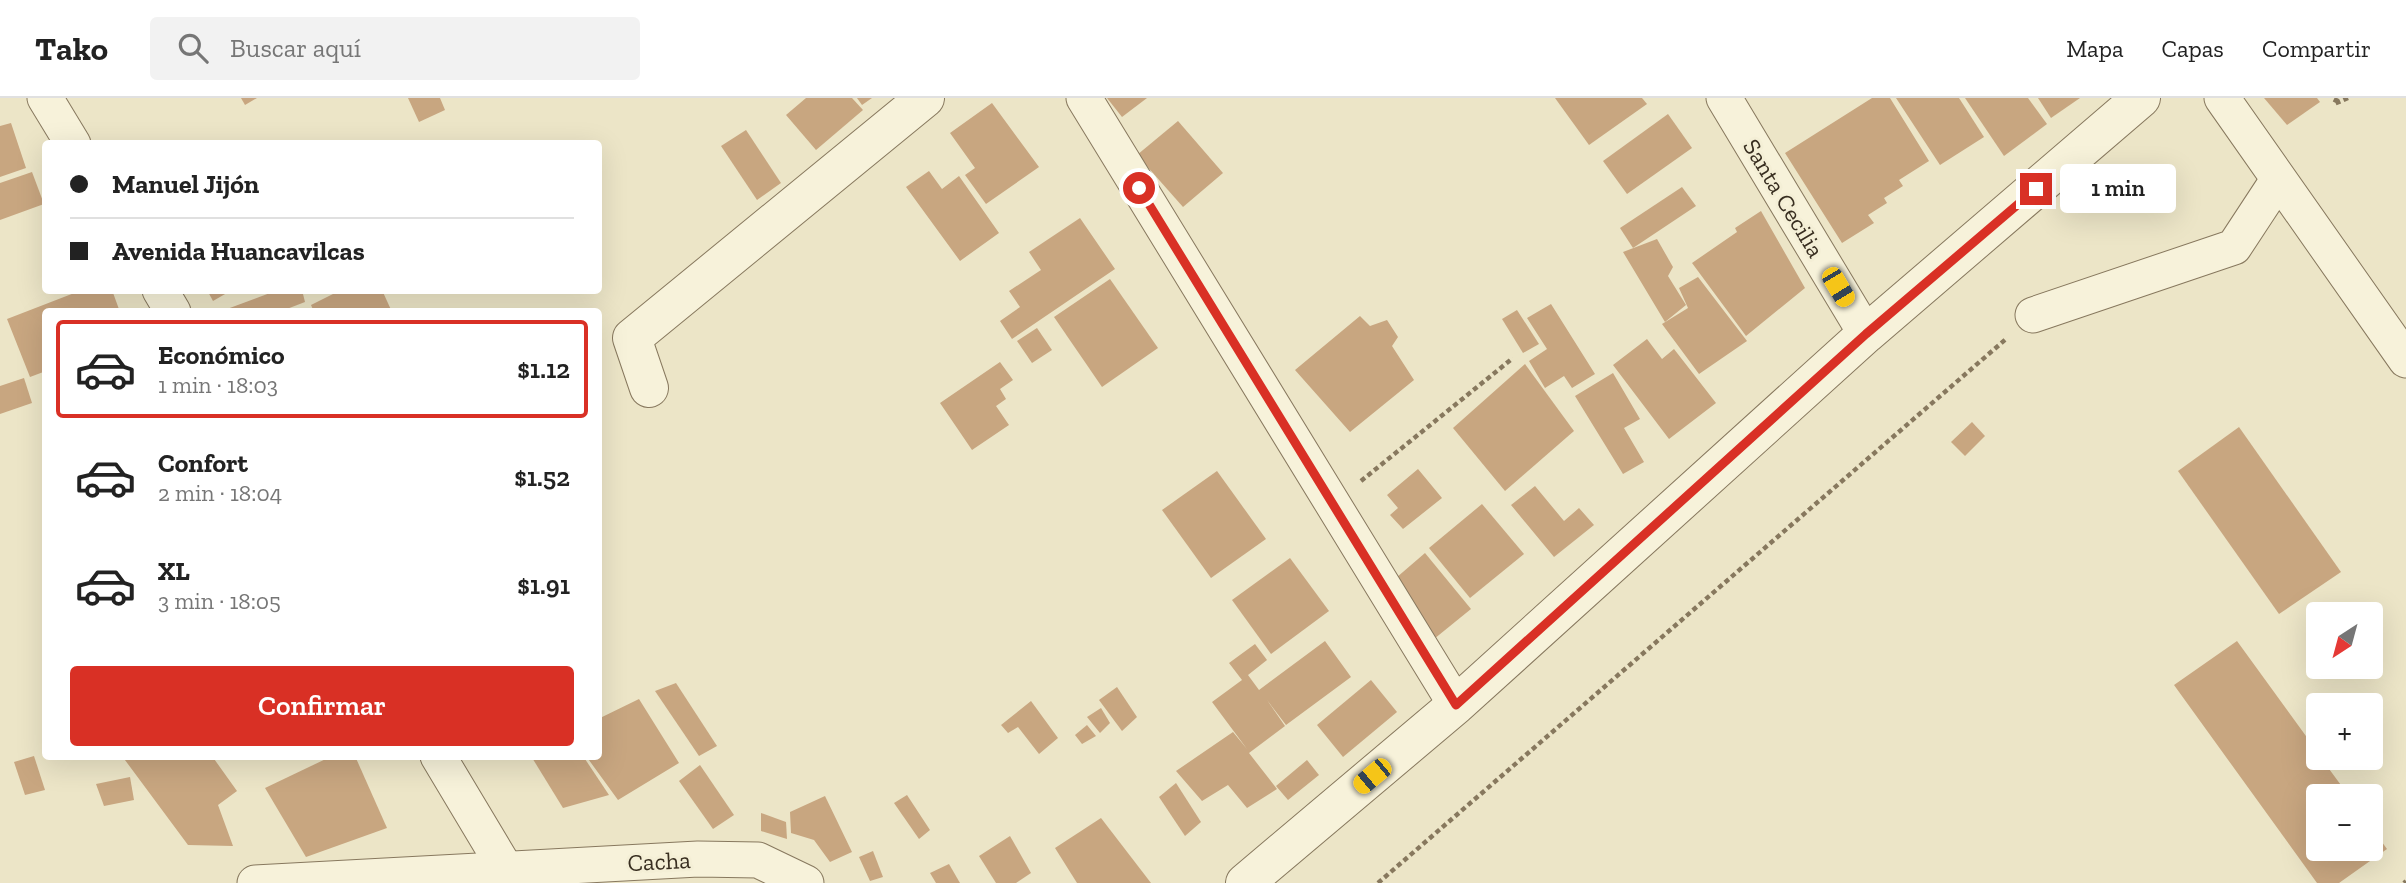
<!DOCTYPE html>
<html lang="es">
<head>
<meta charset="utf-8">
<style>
	body { margin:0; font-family:"Zilla Slab",serif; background:#f2f2f2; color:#222; height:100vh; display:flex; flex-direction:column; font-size:26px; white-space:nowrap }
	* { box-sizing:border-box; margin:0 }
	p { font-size:23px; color:#767676 }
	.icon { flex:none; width:38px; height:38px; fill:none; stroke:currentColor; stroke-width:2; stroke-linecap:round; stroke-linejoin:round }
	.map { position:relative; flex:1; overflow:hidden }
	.details { position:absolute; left:42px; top:210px; width:560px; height:452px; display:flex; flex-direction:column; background:#fff; border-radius:7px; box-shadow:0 7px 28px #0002 }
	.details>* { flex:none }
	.hud { position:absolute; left:42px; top:42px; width:560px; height:154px; border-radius:7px; box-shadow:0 7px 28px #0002; display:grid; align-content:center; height:154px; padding:0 28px; background:#fff }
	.needle { width:46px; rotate:216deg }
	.buttons { position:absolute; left:2306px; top:504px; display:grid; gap:14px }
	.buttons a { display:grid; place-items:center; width:77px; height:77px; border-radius:7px; background:#fff; box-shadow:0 7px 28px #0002; font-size:35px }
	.end { position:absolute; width:32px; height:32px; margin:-16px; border:9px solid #d93025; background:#fff; box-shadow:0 0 0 4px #fff }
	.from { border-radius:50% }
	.bubble { position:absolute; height:49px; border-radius:7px; background:#fff; box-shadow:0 7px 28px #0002; font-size:23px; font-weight:600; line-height:49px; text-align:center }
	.car { position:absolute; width:21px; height:42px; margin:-21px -10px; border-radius:9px; box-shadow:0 0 5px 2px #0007; background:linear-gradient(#f5c518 24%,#345 0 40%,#f5c518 0 76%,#345 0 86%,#f5c518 0) }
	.hud b { display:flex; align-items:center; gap:24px; height:66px; font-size:26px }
	.hud b+b { border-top:2px solid #e0e0e0 }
	.hud i { width:18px; height:18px; background:#222 }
	ul { padding:12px 0 0; list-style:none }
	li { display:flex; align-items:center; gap:21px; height:98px; margin:0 14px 10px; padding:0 14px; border:4px solid transparent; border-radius:7px }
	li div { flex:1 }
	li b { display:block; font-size:26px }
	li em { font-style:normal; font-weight:600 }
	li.selected { border-color:#d93025 }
	li>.icon { width:63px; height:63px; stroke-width:1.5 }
	.primary-button { display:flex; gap:14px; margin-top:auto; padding:14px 28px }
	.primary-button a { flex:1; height:80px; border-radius:7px; background:#d93025; color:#fff; font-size:28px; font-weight:600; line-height:80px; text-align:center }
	header { display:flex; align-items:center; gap:42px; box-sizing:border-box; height:98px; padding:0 35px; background:#fff; border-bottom:2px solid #e0e0e0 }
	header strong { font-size:33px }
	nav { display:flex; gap:38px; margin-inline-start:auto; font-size:24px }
	.search { width:490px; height:63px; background:#f2f2f2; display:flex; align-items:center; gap:18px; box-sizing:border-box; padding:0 24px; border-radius:7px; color:#767676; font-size:26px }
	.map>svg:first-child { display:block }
</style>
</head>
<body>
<header>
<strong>Tako</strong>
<div class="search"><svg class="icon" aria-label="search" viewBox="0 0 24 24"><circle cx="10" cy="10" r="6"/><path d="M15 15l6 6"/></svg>Buscar aquí</div>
<nav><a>Mapa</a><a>Capas</a><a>Compartir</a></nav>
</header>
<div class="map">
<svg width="2406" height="785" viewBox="0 0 2406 785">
	<rect width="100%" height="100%" fill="#ece5c7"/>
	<g fill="#c8a680">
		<path d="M241,0H257L245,7Z"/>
		<path d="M408,0H440L445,12L419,24Z"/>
		<path d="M806,0H852L863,12L816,52L786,17Z"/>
		<path d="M857,0H872L862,7Z"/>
		<path d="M1107,0H1147L1122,19Z"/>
		<path d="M1555,0H1642L1647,6L1589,47Z"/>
		<path d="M1872,0H1890L1929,63L1899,82L1903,88L1884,100L1887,105L1868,117L1874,125L1842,145L1785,55Z"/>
		<path d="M1896,0H1959L1984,39L1940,67Z"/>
		<path d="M1965,0H2028L2047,26L2004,58Z"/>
		<path d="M2038,0H2080L2051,20Z"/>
		<path d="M2264,0H2317L2320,4L2287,27Z"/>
		<path d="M992,5L1039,69L986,106L965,77L975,70L950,35Z"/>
		<path d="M1668,16L1692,50L1627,96L1603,63Z"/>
		<path d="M1178,23L1223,75L1183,109L1137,57Z"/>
		<path d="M11,25L26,70L0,79V28Z"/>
		<path d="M746,32L781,85L757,102L721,48Z"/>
		<path d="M929,73L942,91L959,78L999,135L960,163L906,89Z"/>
		<path d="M32,74L44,106L0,122V85Z"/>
		<path d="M1682,89L1696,108L1633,150L1620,130Z"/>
		<path d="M1761,113L1805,190L1746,238L1692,165L1737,134L1735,130Z"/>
		<path d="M1080,120L1115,171L1012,241L1000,223L1020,209L1009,193L1041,172L1029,154Z"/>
		<path d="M1657,141L1673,169L1668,178L1686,207L1665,224L1623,154Z"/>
		<path d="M1698,179L1747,243L1699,276L1662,226L1688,210L1679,190Z"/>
		<path d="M1110,181L1158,250L1102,289L1054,219Z"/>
		<path d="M82,192H112L120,214H46V273L30,279L7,221Z"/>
		<path d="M207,192H232L213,203Z"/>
		<path d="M278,192H302L305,204L279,214H219Z"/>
		<path d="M341,192H382L392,214H314L311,207Z"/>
		<path d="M1551,206L1595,276L1572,290L1564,278L1545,290L1529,263L1547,251L1527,220Z"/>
		<path d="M1517,212L1539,246L1523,255L1502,221Z"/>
		<path d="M1360,218L1370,228L1387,222L1398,239L1392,248L1414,282L1350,334L1295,272Z"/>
		<path d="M1037,230L1052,252L1032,265L1017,243Z"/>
		<path d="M1647,241L1662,261L1674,251L1716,305L1669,341L1613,267Z"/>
		<path d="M1000,264L1013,282L1000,291L1006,301L996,308L1009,327L972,352L940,305Z"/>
		<path d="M1525,266L1574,333L1505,393L1453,330Z"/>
		<path d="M1613,275L1640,321L1624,330L1644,364L1623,376L1575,298Z"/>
		<path d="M24,280L32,305L0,316V288Z"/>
		<path d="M1972,324L1985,338L1965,358L1951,344Z"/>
		<path d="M2239,329L2341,474L2279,516L2178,373Z"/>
		<path d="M1418,371L1442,400L1403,431L1390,417L1398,410L1387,397Z"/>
		<path d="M1217,373L1266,441L1211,480L1162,412Z"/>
		<path d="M1535,388L1564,423L1579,410L1594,427L1554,459L1511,407Z"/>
		<path d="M1482,406L1524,456L1470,500L1429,450Z"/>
		<path d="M1425,455L1471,511L1434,541L1389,486Z"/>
		<path d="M1290,460L1329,513L1271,556L1232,502Z"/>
		<path d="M1325,543L1351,579L1286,627L1267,602L1285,628L1249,655L1277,691L1247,710L1228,687L1202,703L1176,673L1233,634L1247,651L1212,604L1242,582L1229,565L1255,546L1267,562L1248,577L1259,592Z"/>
		<path d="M2237,543L2319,656V660H2321L2349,698H2319V751H2371V729L2387,751L2339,785H2317L2174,587Z"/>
		<path d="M1371,582L1397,614L1343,659L1317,627Z"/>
		<path d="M676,585L717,648L699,658L655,593Z"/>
		<path d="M1117,589L1137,619L1122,633L1099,602Z"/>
		<path d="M639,601L679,665L618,702L586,658H598V621Z"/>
		<path d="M1031,603L1058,640L1039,656L1018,629L1008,635L1001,627Z"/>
		<path d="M1101,610L1110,625L1100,635L1087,619Z"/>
		<path d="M1087,627L1096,638L1082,646L1075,637Z"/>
		<path d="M34,658L45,692L25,697L14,664Z"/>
		<path d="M122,658H212L237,693L218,707L233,748L188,747Z"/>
		<path d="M332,658H355L387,730L306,759L265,690Z"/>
		<path d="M531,658H583L609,697L563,710Z"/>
		<path d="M1307,662L1319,677L1288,702L1276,688Z"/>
		<path d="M700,667L734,717L713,731L679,683Z"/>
		<path d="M130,679L134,702L104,708L96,686Z"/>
		<path d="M1176,685L1201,724L1185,738L1159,699Z"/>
		<path d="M907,697L930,732L919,741L894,705Z"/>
		<path d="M825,698L852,754L830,764L814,742L791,735L790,714Z"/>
		<path d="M761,715L786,724L787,741L761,733Z"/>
		<path d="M1101,720L1151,785H1077L1055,750Z"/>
		<path d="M1010,738L1031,775L1016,785H996L979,758Z"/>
		<path d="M873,753L883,779L870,783L859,759Z"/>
		<path d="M949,766L960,785H936L930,775Z"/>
	</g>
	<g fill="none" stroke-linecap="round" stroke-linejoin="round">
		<defs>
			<g id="minor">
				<path d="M45,0L73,46"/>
				<path d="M1084,0L1456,607"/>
				<path d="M1724,0L1866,236"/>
				<path d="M2222,0L2406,262"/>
				<path d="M160,192L173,214"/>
				<path d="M2033,217L2234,149L2278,82"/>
				<path d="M438,658L505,770"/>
				<path d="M255,785L698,761L758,762L806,785"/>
			</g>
			<g id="tertiary">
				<path d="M649,290L632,240L925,0"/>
				<path d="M1245,785L1456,607L1866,236L2141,0"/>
			</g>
		</defs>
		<use href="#minor" stroke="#87785e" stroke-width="37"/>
		<use href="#tertiary" stroke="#87785e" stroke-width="40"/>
		<g stroke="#87785e" stroke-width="4.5" stroke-dasharray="5 3.5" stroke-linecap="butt">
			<path d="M2337,0L2334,6L2348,0"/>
			<path d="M1361,383L1513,260"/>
			<path d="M1378,785L2006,241"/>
			<path d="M2404,785L2406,783"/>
		</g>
		<use href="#minor" stroke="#f7f2da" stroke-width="35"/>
		<use href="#tertiary" stroke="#f7f2da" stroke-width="38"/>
	</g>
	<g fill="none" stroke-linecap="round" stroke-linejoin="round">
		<path stroke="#d93025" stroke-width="9" d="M1139,90L1456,607L1866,236L2036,91"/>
	</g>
	<g text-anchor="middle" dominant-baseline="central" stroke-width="6" stroke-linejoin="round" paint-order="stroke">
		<g font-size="24" fill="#382e20" stroke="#f4efd6">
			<text transform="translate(1784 100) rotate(59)">Santa Cecilia</text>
			<text transform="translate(659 763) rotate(-3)">Cacha</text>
		</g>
	</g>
</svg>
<div class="buttons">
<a><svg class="needle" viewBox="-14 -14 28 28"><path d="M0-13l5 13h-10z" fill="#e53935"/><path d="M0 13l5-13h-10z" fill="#767676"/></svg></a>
<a>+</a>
<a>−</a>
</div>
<i class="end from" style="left:1139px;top:90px"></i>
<i class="end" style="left:2036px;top:91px"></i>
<div class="bubble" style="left:2060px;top:66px;width:116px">1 min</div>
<i class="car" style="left:1838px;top:189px;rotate:149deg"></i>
<i class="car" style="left:1372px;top:678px;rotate:230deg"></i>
<div class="hud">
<b><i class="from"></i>Manuel Jijón</b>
<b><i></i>Avenida Huancavilcas</b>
</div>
<section class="details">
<ul>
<li class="selected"><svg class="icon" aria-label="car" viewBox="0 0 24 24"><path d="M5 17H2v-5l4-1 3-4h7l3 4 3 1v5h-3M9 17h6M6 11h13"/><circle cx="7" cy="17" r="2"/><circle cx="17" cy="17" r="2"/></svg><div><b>Económico</b><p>1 min · 18:03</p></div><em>$1.12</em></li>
<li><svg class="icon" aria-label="car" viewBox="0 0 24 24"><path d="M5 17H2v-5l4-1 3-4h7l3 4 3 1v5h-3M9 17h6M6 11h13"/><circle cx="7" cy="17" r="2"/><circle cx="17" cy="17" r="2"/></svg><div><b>Confort</b><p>2 min · 18:04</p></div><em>$1.52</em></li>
<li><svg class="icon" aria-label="car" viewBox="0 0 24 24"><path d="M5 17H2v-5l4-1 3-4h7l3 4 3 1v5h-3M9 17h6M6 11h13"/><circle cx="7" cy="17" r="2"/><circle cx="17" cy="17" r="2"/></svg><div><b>XL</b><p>3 min · 18:05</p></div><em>$1.91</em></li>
</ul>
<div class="primary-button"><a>Confirmar</a></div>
</section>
</div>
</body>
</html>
